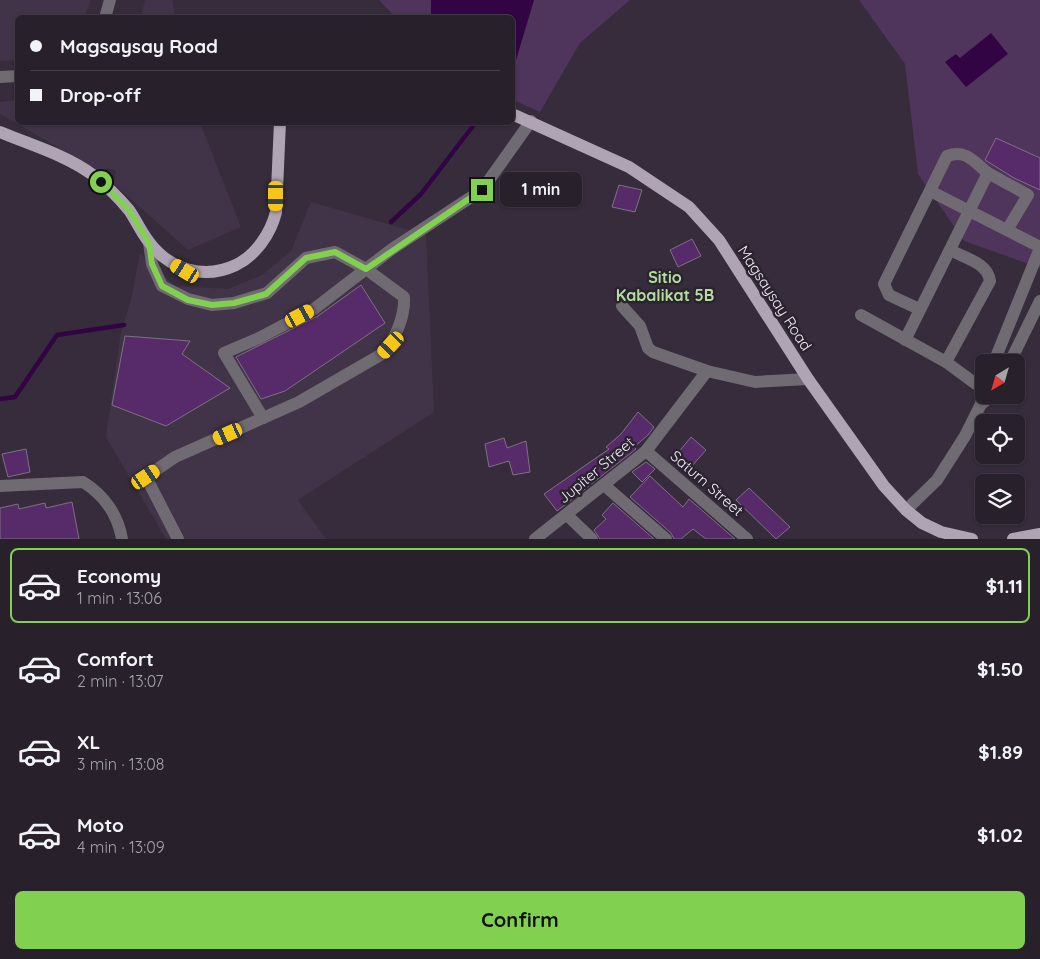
<!DOCTYPE html>
<html lang="en">
<head>
<meta charset="utf-8">
<style>
	body { margin:0; font-family:Quicksand,sans-serif; background:#302934; color:#f1f3f6; height:100vh; display:flex; flex-direction:column; font-size:19px; white-space:nowrap }
	* { box-sizing:border-box; margin:0 }
	p { font-size:16px; color:#a5a3a9 }
	.icon { flex:none; width:28px; height:28px; fill:none; stroke:currentColor; stroke-width:2; stroke-linecap:round; stroke-linejoin:round }
	.map { position:relative; height:539px; overflow:hidden }
	.side { display:flex; flex-direction:column; background:#28212c; flex:1 }
	.side>* { flex:none }
	.top-card { position:absolute; left:15px; top:15px; width:500px; height:110px; border-radius:8px; box-shadow:0 1px 4px #0004,0 0 0 1px #443e48; display:grid; align-content:center; height:110px; padding:0 15px; background:#28212c }
	.needle { width:32px; rotate:217deg }
	.controls { position:absolute; left:975px; top:354px; display:grid; gap:10px }
	.controls a { display:grid; place-items:center; width:50px; height:50px; border-radius:8px; background:#28212c; box-shadow:0 1px 4px #0004,0 0 0 1px #443e48; font-size:25px }
	.end { position:absolute; width:22px; height:22px; margin:-11px; border:6px solid #82d050; background:#111; box-shadow:0 0 0 2px #111 }
	.from { border-radius:50% }
	.bubble { position:absolute; height:35px; border-radius:8px; background:#28212c; box-shadow:0 1px 4px #0004,0 0 0 1px #443e48; font-size:16px; font-weight:700; line-height:35px; text-align:center }
	.car { position:absolute; width:15px; height:30px; margin:-15px -8px; border-radius:6px; box-shadow:0 0 4px 1px #0007; background:linear-gradient(#f5c518 24%,#345 0 40%,#f5c518 0 76%,#345 0 86%,#f5c518 0) }
	.top-card b { display:flex; align-items:center; gap:18px; height:48px; font-size:19px }
	.top-card b+b { border-top:1px solid #443e48 }
	.top-card i { width:12px; height:12px; background:#f1f3f6 }
	ul { padding:9px 0 0; list-style:none }
	li { display:flex; align-items:center; gap:15px; height:75px; margin:0 10px 8px; padding:0 5px; border:2px solid transparent; border-radius:8px }
	li div { flex:1 }
	li b { display:block; font-size:19px }
	li em { font-style:normal; font-weight:700 }
	li.active { border-color:#82d050 }
	li>.icon { width:45px; height:45px; stroke-width:1.5 }
	.primary-button { display:flex; gap:10px; margin-top:auto; padding:10px 15px }
	.primary-button a { flex:1; height:58px; border-radius:8px; background:#82d050; color:#111; font-size:20px; font-weight:700; line-height:58px; text-align:center }
	.map>svg:first-child { display:block }
</style>
</head>
<body>
<div class="map">
<svg width="1040" height="539" viewBox="0 0 1040 539">
	<rect width="100%" height="100%" fill="#362c3b"/>
	<g fill="#423448">
		<path d="M0,0H91L84,17L18,18L17,60L0,61Z"/>
		<path d="M145,0H172L175,17H141Z"/>
		<path d="M17,100L18,122L200,123L241,227L188,250L114,184L116,171L107,168L103,173L0,114V102Z"/>
		<path d="M311,202L426,235L434,412L298,500L326,539H166L106,437L121,332L131,300L140,253L175,286L228,289L262,275L291,251Z"/>
	</g>
	<g fill="#4f345b">
		<path d="M379,0H630L580,43L540,112L513,100L512,18L395,17Z"/>
		<path d="M859,0H1040V268L964,241L918,174L905,64Z"/>
	</g>
	<g fill="#330443">
		<path d="M431,0H534L513,70L512,18L438,17L431,14Z"/>
		<path d="M991,33L1008,54L966,87L945,62L956,54L960,58Z"/>
	</g>
	<g fill="none" stroke-linecap="round" stroke-linejoin="round">
		<g stroke="#330443" stroke-width="4.5">
			<path d="M391,222L421,194L476,122"/>
			<path d="M0,399L15,397L57,335L124,325"/>
		</g>
	</g>
	<g fill="#572b69" stroke="#7d7182">
		<path d="M996,138L1040,158V190L1014,178L985,160Z"/>
		<path d="M619,185L642,190L635,212L612,207Z"/>
		<path d="M692,239L701,256L678,267L670,250Z"/>
		<path d="M361,285L385,323L285,391L261,399L236,357L318,316Z"/>
		<path d="M125,336L190,341L182,354L230,388L166,426L112,405Z"/>
		<path d="M638,412L654,427L648,435L634,447L636,449L557,511L544,494L609,449L606,447L621,434Z"/>
		<path d="M691,437L706,450L691,467L677,454Z"/>
		<path d="M504,438L507,448L526,441L530,472L513,475L509,461L489,467L485,444Z"/>
		<path d="M26,449L30,472L8,477L2,454Z"/>
		<path d="M646,462L655,469L642,482L632,472Z"/>
		<path d="M650,476L683,507L689,499L735,539H706L693,529L681,539H674L671,533L630,497Z"/>
		<path d="M749,488L790,527L776,539L736,500Z"/>
		<path d="M72,502L79,539H0V508L18,504L19,509L45,503L46,508Z"/>
		<path d="M613,503L654,539H600L594,530L606,519L602,515Z"/>
	</g>
	<g fill="none" stroke-linecap="round" stroke-linejoin="round">
		<g stroke="#706b72" stroke-width="12">
			<path d="M105,18L110,0"/>
			<path d="M0,77L18,76"/>
			<path d="M932,192L1040,247"/>
			<path d="M149,243L152,264L162,286L188,299L212,305L234,303L267,293L306,258L335,252L366,269L404,297C405,317 395,340 382,354L299,402L175,457L146,477L178,539"/>
			<path d="M622,306L640,326L648,348L653,352L707,371L755,382L808,379"/>
			<path d="M919,309L889,295L884,284L947,156C966,149 974,162 988,173"/>
			<path d="M861,315L946,362L990,281C988,263 965,258 950,250"/>
			<path d="M905,340L988,173L1028,195L1007,230"/>
			<path d="M946,362L984,390"/>
			<path d="M994,362L1040,248"/>
			<path d="M1010,362L1040,301"/>
			<path d="M981,404L994,395"/>
			<path d="M263,418L224,353L259,338L314,309L392,249L482,190L531,121"/>
			<path d="M646,451L747,539"/>
			<path d="M604,485L666,539"/>
			<path d="M0,486L83,482C104,495 118,515 122,539"/>
			<path d="M906,510L937,480L965,436L981,404L984,387"/>
			<path d="M567,515L592,539"/>
			<path d="M535,539L646,451L707,371"/>
		</g>
		<g stroke="#afa4b3" stroke-width="12">
			<path d="M512,114L629,167L689,207L719,240L808,379L884,486L906,510L922,523L941,532L972,539"/>
			<path d="M0,132C31,145 66,155 93,175C106,185 118,197 129,210C136,220 141,232 149,242C170,270 204,280 236,265C256,255 271,233 276,212L280,122"/>
			<path d="M1013,539L1040,534"/>
		</g>
	</g>
	<g fill="none" stroke-linecap="round" stroke-linejoin="round">
		<path stroke="#82d050" stroke-width="6" d="M101,182L129,210L149,243L152,264L162,286L188,300L212,305L234,303L266,294L306,258L335,252L366,269L482,190"/>
	</g>
	<g text-anchor="middle" dominant-baseline="central" stroke-width="5" stroke-linejoin="round" paint-order="stroke">
		<g font-size="15" fill="#f3ecf6" stroke="#2c2331">
			<text transform="translate(775 298) rotate(57)">Magsaysay Road</text>
			<text transform="translate(596 470) rotate(-40)">Jupiter Street</text>
			<text transform="translate(707 483) rotate(41)">Saturn Street</text>
		</g>
		<g font-size="16" font-weight="bold" fill="#b3df9c" stroke="#2c2331">
			<text x="665" y="277">Sitio<tspan x="665" dy="18">Kabalikat 5B</tspan></text>
		</g>
	</g>
</svg>
<div class="controls">
<a><svg class="needle" viewBox="-14 -14 28 28"><path d="M0-13l5 13h-10z" fill="#e53935"/><path d="M0 13l5-13h-10z" fill="#a5a3a9"/></svg></a>
<a><svg class="icon" aria-label="locate" viewBox="0 0 24 24"><circle cx="12" cy="12" r="6"/><path d="M12 2v4M12 18v4M2 12h4M18 12h4"/></svg></a>
<a><svg class="icon" aria-label="layers" viewBox="0 0 24 24"><path d="M12 4l9 5-9 5-9-5zM3 14l9 5 9-5"/></svg></a>
</div>
<i class="end from" style="left:101px;top:182px"></i>
<i class="end" style="left:482px;top:190px"></i>
<div class="bubble" style="left:500px;top:172px;width:82px">1 min</div>
<i class="car" style="left:276px;top:196px;rotate:180deg"></i>
<i class="car" style="left:185px;top:271px;rotate:301deg"></i>
<i class="car" style="left:300px;top:316px;rotate:62deg"></i>
<i class="car" style="left:391px;top:345px;rotate:223deg"></i>
<i class="car" style="left:228px;top:434px;rotate:246deg"></i>
<i class="car" style="left:146px;top:477px;rotate:56deg"></i>
<div class="top-card">
<b><i class="from"></i>Magsaysay Road</b>
<b><i></i>Drop-off</b>
</div>
</div>
<section class="side">
<ul>
<li class="active"><svg class="icon" aria-label="car" viewBox="0 0 24 24"><path d="M5 17H2v-5l4-1 3-4h7l3 4 3 1v5h-3M9 17h6M6 11h13"/><circle cx="7" cy="17" r="2"/><circle cx="17" cy="17" r="2"/></svg><div><b>Economy</b><p>1 min · 13:06</p></div><em>$1.11</em></li>
<li><svg class="icon" aria-label="car" viewBox="0 0 24 24"><path d="M5 17H2v-5l4-1 3-4h7l3 4 3 1v5h-3M9 17h6M6 11h13"/><circle cx="7" cy="17" r="2"/><circle cx="17" cy="17" r="2"/></svg><div><b>Comfort</b><p>2 min · 13:07</p></div><em>$1.50</em></li>
<li><svg class="icon" aria-label="car" viewBox="0 0 24 24"><path d="M5 17H2v-5l4-1 3-4h7l3 4 3 1v5h-3M9 17h6M6 11h13"/><circle cx="7" cy="17" r="2"/><circle cx="17" cy="17" r="2"/></svg><div><b>XL</b><p>3 min · 13:08</p></div><em>$1.89</em></li>
<li><svg class="icon" aria-label="car" viewBox="0 0 24 24"><path d="M5 17H2v-5l4-1 3-4h7l3 4 3 1v5h-3M9 17h6M6 11h13"/><circle cx="7" cy="17" r="2"/><circle cx="17" cy="17" r="2"/></svg><div><b>Moto</b><p>4 min · 13:09</p></div><em>$1.02</em></li>
</ul>
<div class="primary-button"><a>Confirm</a></div>
</section>
</body>
</html>
